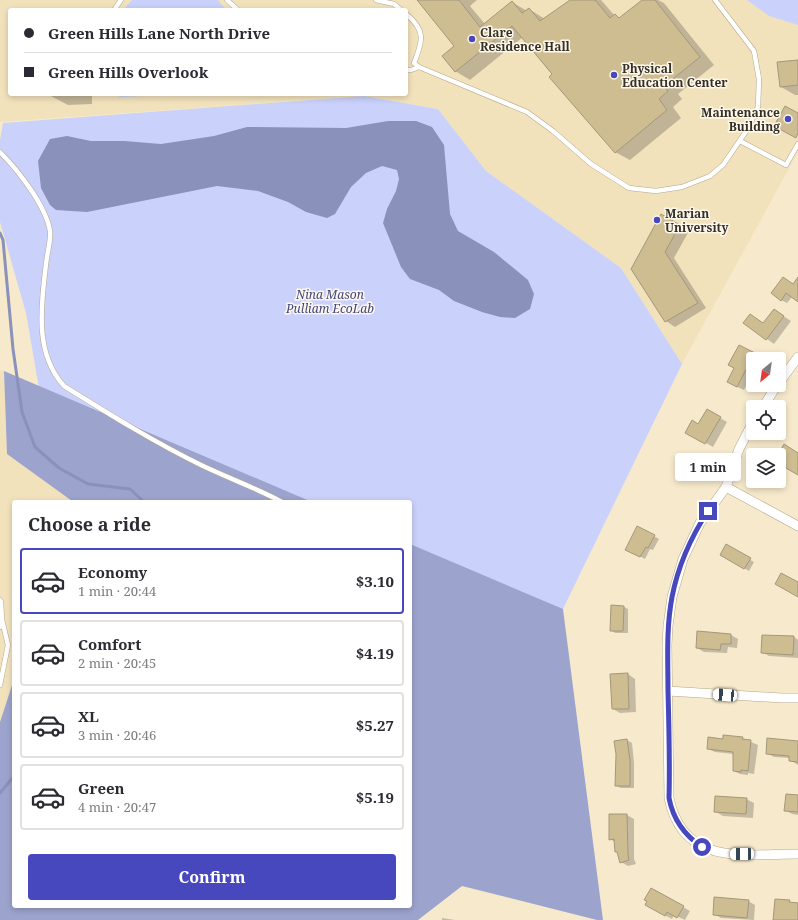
<!DOCTYPE html>
<html lang="en">
<head>
<meta charset="utf-8">
<style>
	body { margin:0; font-family:"Noto Serif",serif; background:#f2f2f3; color:#2b2b33; height:100vh; display:flex; flex-direction:column; font-size:15px; white-space:nowrap }
	* { box-sizing:border-box; margin:0 }
	p { font-size:13px; color:#7c7c81 }
	.icon { flex:none; width:22px; height:22px; fill:none; stroke:currentColor; stroke-width:2; stroke-linecap:round; stroke-linejoin:round }
	.map { position:relative; flex:1; overflow:hidden }
	.sheet { position:absolute; left:12px; top:500px; width:400px; height:408px; display:flex; flex-direction:column; background:#fff; border-radius:4px; box-shadow:0 2px 6px #0003 }
	.sheet>* { flex:none }
	.hud { position:absolute; left:8px; top:8px; width:400px; height:88px; border-radius:4px; box-shadow:0 2px 6px #0003; display:grid; align-content:center; height:88px; padding:0 16px; background:#fff }
	.needle { width:26px; rotate:209deg }
	.controls { position:absolute; left:746px; top:352px; display:grid; gap:8px }
	.controls a { display:grid; place-items:center; width:40px; height:40px; border-radius:4px; background:#fff; box-shadow:0 2px 6px #0003; font-size:20px }
	.end { position:absolute; width:18px; height:18px; margin:-9px; border:5px solid #4848be; background:#fff; box-shadow:0 0 0 2px #fff }
	.from { border-radius:50% }
	.bubble { position:absolute; height:28px; border-radius:4px; background:#fff; box-shadow:0 2px 6px #0003; font-size:13px; font-weight:700; line-height:28px; text-align:center }
	.car { position:absolute; width:12px; height:24px; margin:-12px -6px; border-radius:5px; box-shadow:0 0 3px 1px #0007; background:linear-gradient(#fff 24%,#345 0 40%,#fff 0 76%,#345 0 86%,#fff 0) }
	.hud b { display:flex; align-items:center; gap:14px; height:38px; font-size:15px }
	.hud b+b { border-top:1px solid #e1e1e2 }
	.hud i { width:10px; height:10px; background:#2b2b33 }
	ul { padding:0; list-style:none }
	li { display:flex; align-items:center; gap:12px; height:66px; margin:0 8px 6px; padding:0 8px; border:2px solid #e1e1e2; border-radius:4px }
	li div { flex:1 }
	li b { display:block; font-size:15px }
	li em { font-style:normal; font-weight:700 }
	li.active { border-color:#4848be }
	li>.icon { width:36px; height:36px; stroke-width:1.5 }
	h2 { padding:0 16px; font-size:18px; line-height:48px }
	.action { display:flex; gap:8px; margin-top:auto; padding:8px 16px }
	.action a { flex:1; height:46px; border-radius:4px; background:#4848be; color:#fff; font-size:16px; font-weight:700; line-height:46px; text-align:center }
	.map>svg:first-child { display:block }
</style>
</head>
<body>
<div class="map">
<svg width="798" height="920" viewBox="0 0 798 920">
	<rect width="100%" height="100%" fill="#f7eacc"/>
	<g fill="#f2e2bc" fill-rule="evenodd">
		<path d="M0,0H798V152L682,364L621,268L486,171L438,109L364,96L0,122ZM10,10H406V94H10Z"/>
		<path d="M0,370L4,371L7,454L73,501L72,502H14V679L0,721Z"/>
	</g>
	<g fill="#cad1fa">
		<path d="M132,0H218L226,10H123Z"/>
		<path d="M747,0H798V25L769,16Z"/>
		<path d="M119,94H189L119,97Z"/>
		<path d="M364,96L438,109L486,171L621,268L682,364L563,609L527,679L410,882V502H179L45,423L26,313L0,222V140L3,123Z"/>
	</g>
	<g fill="#9ca3cd">
		<path d="M4,371L312,502H72V501L7,454Z"/>
		<path d="M410,544L563,609L603,920H597L462,886L418,920H0V722L14,679V906H410Z"/>
	</g>
	<path fill="#8a91ba" d="M388,121H416L432,127L444,145L450,214L458,231L494,252L528,280L534,294L530,309L515,318L500,317L482,312L454,301L439,290L410,279L401,267L383,223L387,209L396,191L399,179L397,170L382,166L366,173L351,187L335,214L327,218L306,212L288,202L258,191L217,186L87,212L56,210L50,205L41,188L38,161L50,139L67,136L91,141H124L161,144L214,136L247,127L346,128Z"/>
	<g fill="#0003">
		<path d="M419,0H477L470,6L485,24L512,2L527,11L529,9L545,19L571,0H601L615,16L620,18L644,0H658L664,3L714,65L678,94L682,99L673,107L681,118L630,160L615,152L523,37L470,80L455,71L456,46Z"/>
		<path d="M798,61V95H795L781,87Z"/>
		<path d="M47,94H104L92,95V104L68,105Z"/>
		<path d="M662,216L689,231L674,258L706,308L675,327L666,321Z"/>
		<path d="M783,278L794,285L798,279V301L792,297L787,303L781,300Z"/>
		<path d="M774,310L791,321L774,344L744,323L764,324Z"/>
		<path d="M739,346L764,359H753V373L744,390L735,386V368Z"/>
		<path d="M707,410L727,422L713,447L687,432L699,425Z"/>
		<path d="M638,527L659,539L653,550L650,549L645,559L626,549Z"/>
		<path d="M726,546L754,562L749,571L721,555Z"/>
		<path d="M624,607L628,609V633H615L611,630Z"/>
		<path d="M731,635L738,639L737,648L728,647L727,653L704,652L697,648Z"/>
		<path d="M763,636L794,637L798,640V658L769,656L762,652Z"/>
		<path d="M628,674L635,679L636,712L620,713L613,709Z"/>
		<path d="M724,736L742,738L758,745L754,774L748,773V775L740,774L734,771V754L715,752L708,749L723,740Z"/>
		<path d="M627,740L632,743L634,763V788H621L616,786Z"/>
		<path d="M798,742V765L790,760V758L774,757L767,753Z"/>
		<path d="M798,796V815L792,814L785,810Z"/>
		<path d="M746,799L754,803L753,818L723,816L716,812Z"/>
		<path d="M627,815L634,819V859L636,864L628,866L621,862L615,842L610,839Z"/>
		<path d="M648,901L683,907L690,911L685,920L674,915L672,919L664,915Z"/>
		<path d="M748,901L755,905L754,920L721,918L714,914Z"/>
		<path d="M442,918L455,920H442Z"/>
	</g>
	<g fill="none" stroke-linecap="round" stroke-linejoin="round">
		<g stroke="#8a91ba" stroke-width="3">
			<path d="M0,233L3,240L13,349L22,412L35,447L59,468L88,484L130,489L144,502"/>
			<path d="M0,793L14,776"/>
		</g>
	</g>
	<g fill="#cfbd92" stroke="#a3977b">
		<path d="M417,0H459L480,27L512,1L522,13L529,8L540,21L570,0H595L610,18L615,14L619,18L642,0H655L700,57L664,86L668,91L659,99L667,110L615,153L549,77L552,74L512,26L455,72L442,56L454,46Z"/>
		<path d="M798,60V85L780,87L777,62Z"/>
		<path d="M785,106L798,113V133L796,138L774,126Z"/>
		<path d="M661,214L680,225L665,252L698,303L665,322L631,269Z"/>
		<path d="M783,277L793,284L798,277V302L786,293L781,301L771,293Z"/>
		<path d="M774,309L784,316L766,340L743,323L750,314L763,323Z"/>
		<path d="M739,345L767,359H753V364L750,362L737,387L727,382L734,368L728,365Z"/>
		<path d="M707,409L721,417L705,444L685,433L692,420L698,424Z"/>
		<path d="M784,444L798,453V475L779,464V453Z"/>
		<path d="M637,526L655,535L648,548L646,547L640,557L625,550Z"/>
		<path d="M726,544L751,558L744,569L720,555Z"/>
		<path d="M781,573L798,582V597L775,584Z"/>
		<path d="M611,605L624,606L623,631H610Z"/>
		<path d="M697,631L731,634V644H721L720,650L696,648Z"/>
		<path d="M762,635L794,636L793,655L761,653Z"/>
		<path d="M628,673L629,709H612L610,674Z"/>
		<path d="M723,735L743,737L742,739L751,740L748,771L741,770V772L733,771V752L707,749L708,737L723,739Z"/>
		<path d="M767,738L798,741V762L789,761V756L766,754Z"/>
		<path d="M627,739L630,760V786H615L616,754L614,741Z"/>
		<path d="M786,794L798,795V812L784,811Z"/>
		<path d="M715,796L747,798L746,814L714,812Z"/>
		<path d="M609,814H627L628,855L629,860L620,863L617,852H615L614,839L609,840Z"/>
		<path d="M651,888L684,906L677,918L667,912L665,916L645,905L647,901L644,900Z"/>
		<path d="M714,897L749,900L747,918L713,915Z"/>
		<path d="M775,899L790,900L789,902L798,903V920H773Z"/>
	</g>
	<g fill="none" stroke-linecap="round" stroke-linejoin="round">
		<defs>
			<g id="service">
				<path d="M227,0L238,10"/>
				<path d="M376,0L394,4L401,10"/>
				<path d="M114,10L121,0"/>
				<path d="M406,14C426,30 423,41 414,63L419,67L527,112L553,131L591,164L629,188L656,191L682,187L710,176L723,165L747,130L758,107L759,79L754,51L715,0"/>
				<path d="M406,70H411L419,67"/>
				<path d="M740,141L786,165L798,144"/>
				<path d="M0,152C18,170 46,206 50,231C51,241 47,254 46,264C41,305 34,353 64,386C109,414 154,442 201,465C228,478 256,488 282,502"/>
				<path d="M0,600L1,602L2,620L0,627"/>
				<path d="M0,685L8,645L2,620"/>
			</g>
			<g id="minor">
				<path d="M779,383L798,357"/>
				<path d="M763,407L777,385"/>
				<path d="M753,422L739,449L726,487L700,523L683,559L672,597L668,626L667,645L669,798C683,867 745,854 798,854"/>
				<path d="M726,487L798,526"/>
				<path d="M668,691L782,698H798"/>
			</g>
		</defs>
		<use href="#service" stroke="#b4a78a" stroke-width="5.5"/>
		<use href="#minor" stroke="#b4a78a" stroke-width="10"/>
		<use href="#service" stroke="#fff" stroke-width="4.5"/>
		<use href="#minor" stroke="#fff" stroke-width="9"/>
	</g>
	<g fill="none" stroke-linecap="round" stroke-linejoin="round">
		<path stroke="#4848be" stroke-width="5" d="M702,847C684,835 673,819 669,798C670,763 669,727 668,691C668,660 666,629 672,597C678,566 691,537 708,511"/>
	</g>
	<g fill="#4848be" stroke="#fef8ec" stroke-width="1.5">
		<circle cx="472" cy="39" r="4"/>
		<circle cx="614" cy="75" r="4"/>
		<circle cx="788" cy="119" r="4"/>
		<circle cx="657" cy="220" r="4"/>
	</g>
	<g text-anchor="middle" dominant-baseline="central" stroke-width="3" stroke-linejoin="round" paint-order="stroke">
		<g font-size="12" font-weight="bold" fill="#353025" stroke="#fef8ec" text-anchor="start">
			<text x="480" y="32">Clare<tspan x="480" dy="14">Residence Hall</tspan></text>
			<text x="622" y="68">Physical<tspan x="622" dy="14">Education Center</tspan></text>
			<text x="780" y="112" text-anchor="end">Maintenance<tspan x="780" dy="14">Building</tspan></text>
			<text x="665" y="213">Marian<tspan x="665" dy="14">University</tspan></text>
		</g>
		<g font-size="12" font-style="italic" fill="#41467e" stroke="#fef8ec">
			<text x="330" y="294">Nina Mason<tspan x="330" dy="14">Pulliam EcoLab</tspan></text>
		</g>
	</g>
</svg>
<div class="controls">
<a><svg class="needle" viewBox="-14 -14 28 28"><path d="M0-13l5 13h-10z" fill="#e53935"/><path d="M0 13l5-13h-10z" fill="#7c7c81"/></svg></a>
<a><svg class="icon" aria-label="locate" viewBox="0 0 24 24"><circle cx="12" cy="12" r="6"/><path d="M12 2v4M12 18v4M2 12h4M18 12h4"/></svg></a>
<a><svg class="icon" aria-label="layers" viewBox="0 0 24 24"><path d="M12 4l9 5-9 5-9-5zM3 14l9 5 9-5"/></svg></a>
</div>
<i class="end from" style="left:702px;top:847px"></i>
<i class="end" style="left:708px;top:511px"></i>
<div class="bubble" style="left:675px;top:453px;width:66px">1 min</div>
<i class="car" style="left:725px;top:695px;rotate:274deg"></i>
<i class="car" style="left:742px;top:854px;rotate:269deg"></i>
<div class="hud">
<b><i class="from"></i>Green Hills Lane North Drive</b>
<b><i></i>Green Hills Overlook</b>
</div>
<section class="sheet">
<h2>Choose a ride</h2>
<ul>
<li class="active"><svg class="icon" aria-label="car" viewBox="0 0 24 24"><path d="M5 17H2v-5l4-1 3-4h7l3 4 3 1v5h-3M9 17h6M6 11h13"/><circle cx="7" cy="17" r="2"/><circle cx="17" cy="17" r="2"/></svg><div><b>Economy</b><p>1 min · 20:44</p></div><em>$3.10</em></li>
<li><svg class="icon" aria-label="car" viewBox="0 0 24 24"><path d="M5 17H2v-5l4-1 3-4h7l3 4 3 1v5h-3M9 17h6M6 11h13"/><circle cx="7" cy="17" r="2"/><circle cx="17" cy="17" r="2"/></svg><div><b>Comfort</b><p>2 min · 20:45</p></div><em>$4.19</em></li>
<li><svg class="icon" aria-label="car" viewBox="0 0 24 24"><path d="M5 17H2v-5l4-1 3-4h7l3 4 3 1v5h-3M9 17h6M6 11h13"/><circle cx="7" cy="17" r="2"/><circle cx="17" cy="17" r="2"/></svg><div><b>XL</b><p>3 min · 20:46</p></div><em>$5.27</em></li>
<li><svg class="icon" aria-label="car" viewBox="0 0 24 24"><path d="M5 17H2v-5l4-1 3-4h7l3 4 3 1v5h-3M9 17h6M6 11h13"/><circle cx="7" cy="17" r="2"/><circle cx="17" cy="17" r="2"/></svg><div><b>Green</b><p>4 min · 20:47</p></div><em>$5.19</em></li>
</ul>
<div class="action"><a>Confirm</a></div>
</section>
</div>
</body>
</html>
